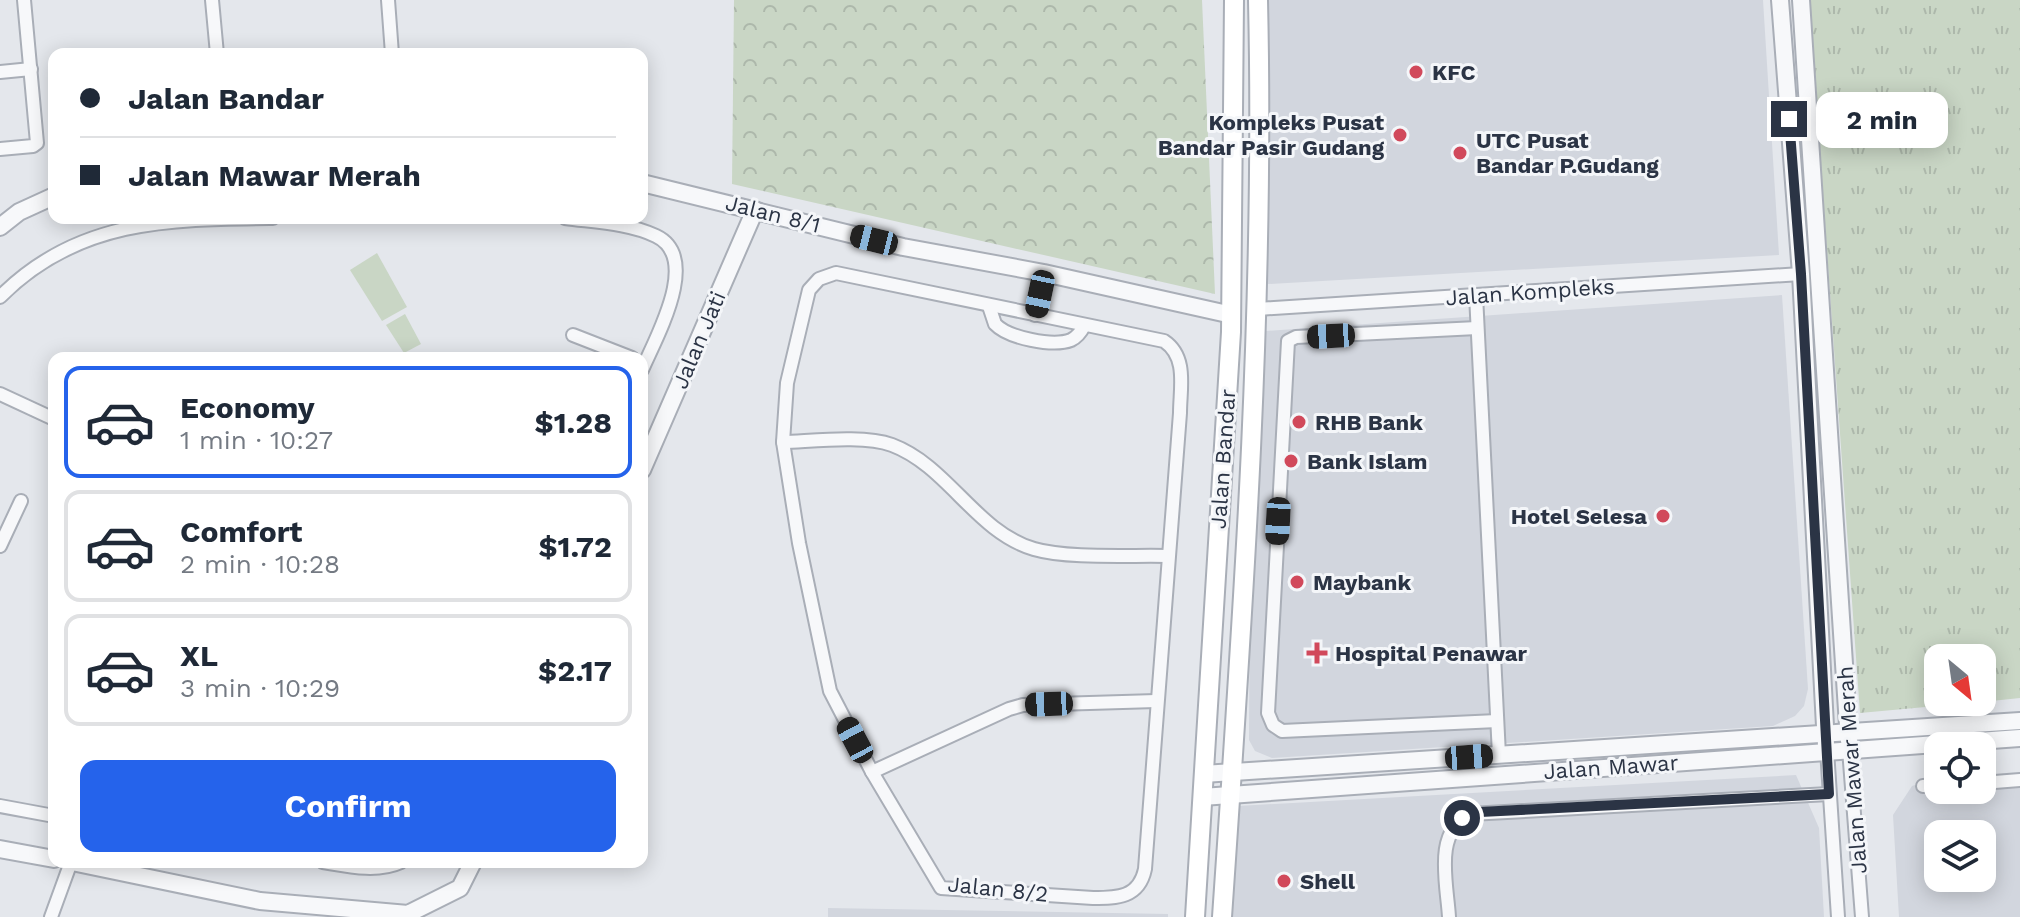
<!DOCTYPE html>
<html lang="en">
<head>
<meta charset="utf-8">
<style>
	body { margin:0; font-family:"Work Sans",sans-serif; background:#f2f2f3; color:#1f2937; height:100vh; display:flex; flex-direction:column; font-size:30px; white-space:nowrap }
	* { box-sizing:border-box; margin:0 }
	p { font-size:26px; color:#747a83 }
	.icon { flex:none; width:44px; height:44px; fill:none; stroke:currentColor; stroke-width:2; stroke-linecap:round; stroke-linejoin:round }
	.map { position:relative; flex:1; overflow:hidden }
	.drawer { position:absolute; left:48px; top:352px; width:600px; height:516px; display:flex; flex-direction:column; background:#fff; border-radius:16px; box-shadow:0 4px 20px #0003 }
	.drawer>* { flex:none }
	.guide { position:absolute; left:48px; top:48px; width:600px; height:176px; border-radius:16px; box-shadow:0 4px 20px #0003; display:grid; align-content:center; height:176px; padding:0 32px; background:#fff }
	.needle { width:52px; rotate:151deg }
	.fabs { position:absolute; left:1924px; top:644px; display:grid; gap:16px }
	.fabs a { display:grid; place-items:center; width:72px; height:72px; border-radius:16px; background:#fff; box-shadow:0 4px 20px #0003; font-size:40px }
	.end { position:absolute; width:36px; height:36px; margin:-18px; border:10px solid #2b3445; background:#fff; box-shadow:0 0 0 4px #fff }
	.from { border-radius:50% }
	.bubble { position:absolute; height:56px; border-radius:16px; background:#fff; box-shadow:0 4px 20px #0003; font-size:26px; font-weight:700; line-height:56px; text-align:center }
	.car { position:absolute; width:24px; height:48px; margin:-24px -12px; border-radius:10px; box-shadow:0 0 6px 2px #0007; background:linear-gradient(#222 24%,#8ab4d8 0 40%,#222 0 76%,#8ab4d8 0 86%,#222 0) }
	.guide b { display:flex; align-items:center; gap:28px; height:76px; font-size:30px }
	.guide b+b { border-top:2px solid #e0e1e3 }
	.guide i { width:20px; height:20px; background:#1f2937 }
	ul { padding:14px 0 0; list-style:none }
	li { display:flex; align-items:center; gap:24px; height:112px; margin:0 16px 12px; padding:0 16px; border:4px solid #e0e1e3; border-radius:16px }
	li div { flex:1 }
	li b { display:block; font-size:30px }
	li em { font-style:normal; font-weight:700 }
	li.active { border-color:#2563eb }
	li>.icon { width:72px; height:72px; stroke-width:1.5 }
	.primary-button { display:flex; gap:16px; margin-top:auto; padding:16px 32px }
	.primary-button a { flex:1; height:92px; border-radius:16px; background:#2563eb; color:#fff; font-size:32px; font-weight:700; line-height:92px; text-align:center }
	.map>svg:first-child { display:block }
</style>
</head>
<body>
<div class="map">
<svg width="2020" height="917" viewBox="0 0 2020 917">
	<defs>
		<pattern id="grass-tufts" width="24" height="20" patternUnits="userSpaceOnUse" patternTransform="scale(2)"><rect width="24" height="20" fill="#c9d6c5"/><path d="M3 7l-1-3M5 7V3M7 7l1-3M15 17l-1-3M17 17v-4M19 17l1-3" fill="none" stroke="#adb8ab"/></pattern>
		<pattern id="forest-crowns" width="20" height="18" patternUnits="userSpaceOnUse" patternTransform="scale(2)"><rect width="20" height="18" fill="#c9d6c5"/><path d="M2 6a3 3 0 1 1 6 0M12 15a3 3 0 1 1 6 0" fill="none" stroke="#adb8ab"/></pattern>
	</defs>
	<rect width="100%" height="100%" fill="#e4e7ec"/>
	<g fill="#d2d6de" fill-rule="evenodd">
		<path d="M1269,0H1763L1779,255L1268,284Z"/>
		<path d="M1782,295L1808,689L1804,706L1795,716L1773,726L1272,758L1255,751L1249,740L1250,554L1266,331Z"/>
		<path d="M1796,775L1819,828L1824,917H1232L1238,806Z"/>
		<path d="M2020,776V917H1899L1893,815L1912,786L1925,782L1938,790H1982V779ZM1938,834H1982V878H1938Z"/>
		<path d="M828,908L1168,914V917H828Z"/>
	</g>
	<path fill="url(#grass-tufts)" d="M1809,0H2020V698L1982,702V658H1938V702H1980L1860,713Z"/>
	<path fill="url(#forest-crowns)" d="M734,0H1202L1215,294L732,184Z"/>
	<g fill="#c9d6c5">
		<path d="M377,253L407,307L382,321L350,270Z"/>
		<path d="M405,314L421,344L404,353L386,325Z"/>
	</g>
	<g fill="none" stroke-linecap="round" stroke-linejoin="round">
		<defs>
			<g id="minor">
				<path d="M212,0L217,54"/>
				<path d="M388,0L392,54"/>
				<path d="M0,72L31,69"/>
				<path d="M0,149L33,146L37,143L24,0"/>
				<path d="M565,218C594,222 629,223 656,236C702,258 655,339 642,370"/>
				<path d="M836,273L1164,341C1188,357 1180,388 1180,413L1145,869C1139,898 1117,898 1093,898L941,888L872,772L830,691L799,543L783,442L787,383L809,290L819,279Z"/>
				<path d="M1476,295L1499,755"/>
				<path d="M0,297C77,219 170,219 273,218"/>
				<path d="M989,306L995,324C1008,338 1053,347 1071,340C1077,337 1081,332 1084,326"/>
				<path d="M1258,309L1801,274"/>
				<path d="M1035,315L1044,273"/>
				<path d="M1477,328L1296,337L1288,341L1268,713L1273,725L1282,731L1497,721"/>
				<path d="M573,335L632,358"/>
				<path d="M0,394L54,419"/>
				<path d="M783,442C814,441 864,435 892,445C948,466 976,532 1034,549C1068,559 1131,555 1168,556"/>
				<path d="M0,546L21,501"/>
				<path d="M1849,749L1862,917"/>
				<path d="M1827,750L1838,917"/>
				<path d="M872,772L1009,709L1023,705L1156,701"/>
				<path d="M1982,783L2020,780"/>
				<path d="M1923,786L1938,785"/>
				<path d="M0,806L54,816"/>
				<path d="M323,862C347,866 377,873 401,862"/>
				<path d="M51,917L71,862"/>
				<path d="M1449,917C1447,883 1433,832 1470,814L1829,794"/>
			</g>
			<g id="tertiary">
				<path d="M1780,0L1801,274L1826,745"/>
				<path d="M1801,0L1849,741"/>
				<path d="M642,183L903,247L1044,273L1232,315"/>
				<path d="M0,227L19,212L54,196"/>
				<path d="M642,470L755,210"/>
				<path d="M1203,774L2020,721"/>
				<path d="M1202,797L2020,738"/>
				<path d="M0,849L54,859"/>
				<path d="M72,862L260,901L408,914L460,888L473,862"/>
			</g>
			<g id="secondary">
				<path d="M1195,917L1231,332L1234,0"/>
				<path d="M1222,917C1243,612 1265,306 1258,0"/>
			</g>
		</defs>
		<use href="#minor" stroke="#a9aeb7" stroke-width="16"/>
		<use href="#tertiary" stroke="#a9aeb7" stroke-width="20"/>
		<use href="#secondary" stroke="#a9aeb7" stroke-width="22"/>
		<use href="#minor" stroke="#f7f8fa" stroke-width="12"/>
		<use href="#tertiary" stroke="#f7f8fa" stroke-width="16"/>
		<use href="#secondary" stroke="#fff" stroke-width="18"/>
	</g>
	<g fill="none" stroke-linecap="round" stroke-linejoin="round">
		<path stroke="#2b3445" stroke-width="10" d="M1462,818L1480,812L1829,794L1801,274L1789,119"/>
	</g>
	<g fill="#d1495b" stroke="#f4f6f9" stroke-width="3">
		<circle cx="1416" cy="72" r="8"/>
		<circle cx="1400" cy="135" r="8"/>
		<circle cx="1460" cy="153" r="8"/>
		<circle cx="1299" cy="422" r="8"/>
		<circle cx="1291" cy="461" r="8"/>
		<circle cx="1663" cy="516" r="8"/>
		<circle cx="1297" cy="582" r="8"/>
		<path d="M1313 641h8v8h8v8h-8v8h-8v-8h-8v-8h8z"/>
		<circle cx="1284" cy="881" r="8"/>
	</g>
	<g text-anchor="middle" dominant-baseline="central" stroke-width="6" stroke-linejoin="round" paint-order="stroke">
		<g font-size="22" font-weight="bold" fill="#2b3445" stroke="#f4f6f9" text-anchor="start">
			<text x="1432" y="72">KFC</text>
			<text x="1384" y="122" text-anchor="end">Kompleks Pusat<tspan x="1384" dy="25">Bandar Pasir Gudang</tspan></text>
			<text x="1476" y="140">UTC Pusat<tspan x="1476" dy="25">Bandar P.Gudang</tspan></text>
			<text x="1315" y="422">RHB Bank</text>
			<text x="1307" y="461">Bank Islam</text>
			<text x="1647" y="516" text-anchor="end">Hotel Selesa</text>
			<text x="1313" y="582">Maybank</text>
			<text x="1335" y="653">Hospital Penawar</text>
			<text x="1300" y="881">Shell</text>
		</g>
		<g font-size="22" fill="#2b3445" stroke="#f4f6f9">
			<text transform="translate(773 214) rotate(14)">Jalan 8/1</text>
			<text transform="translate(1530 292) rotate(-4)">Jalan Kompleks</text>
			<text transform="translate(699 340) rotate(-67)">Jalan Jati</text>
			<text transform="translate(1223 459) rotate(-86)">Jalan Bandar</text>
			<text transform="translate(1611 767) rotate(-4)">Jalan Mawar</text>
			<text transform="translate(1852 770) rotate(-94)">Jalan Mawar Merah</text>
			<text transform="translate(998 889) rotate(6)">Jalan 8/2</text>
		</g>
	</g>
</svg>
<div class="fabs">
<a><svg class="needle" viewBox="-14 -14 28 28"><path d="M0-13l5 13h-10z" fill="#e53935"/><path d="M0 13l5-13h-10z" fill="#747a83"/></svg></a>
<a><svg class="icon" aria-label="locate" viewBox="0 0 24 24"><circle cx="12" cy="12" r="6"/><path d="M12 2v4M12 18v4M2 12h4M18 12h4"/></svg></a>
<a><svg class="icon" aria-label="layers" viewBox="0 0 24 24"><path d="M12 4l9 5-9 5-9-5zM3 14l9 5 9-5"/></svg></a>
</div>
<i class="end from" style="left:1462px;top:818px"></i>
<i class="end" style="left:1789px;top:119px"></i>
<div class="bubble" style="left:1816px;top:92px;width:132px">2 min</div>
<i class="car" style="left:874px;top:240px;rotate:284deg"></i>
<i class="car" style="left:1040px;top:294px;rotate:192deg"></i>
<i class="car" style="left:1331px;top:336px;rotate:267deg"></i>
<i class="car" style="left:1278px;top:521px;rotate:183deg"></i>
<i class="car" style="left:1049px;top:704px;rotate:268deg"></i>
<i class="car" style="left:855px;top:740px;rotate:332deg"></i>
<i class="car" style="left:1469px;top:757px;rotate:86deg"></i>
<div class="guide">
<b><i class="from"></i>Jalan Bandar</b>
<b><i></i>Jalan Mawar Merah</b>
</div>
<section class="drawer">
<ul>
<li class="active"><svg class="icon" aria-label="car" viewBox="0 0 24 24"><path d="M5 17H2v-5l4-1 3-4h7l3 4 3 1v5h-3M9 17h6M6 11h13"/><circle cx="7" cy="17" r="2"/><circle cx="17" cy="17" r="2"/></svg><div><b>Economy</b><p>1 min · 10:27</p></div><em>$1.28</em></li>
<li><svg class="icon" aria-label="car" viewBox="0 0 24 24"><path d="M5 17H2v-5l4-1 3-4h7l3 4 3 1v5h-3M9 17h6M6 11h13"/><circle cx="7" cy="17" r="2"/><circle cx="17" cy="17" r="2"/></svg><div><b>Comfort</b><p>2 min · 10:28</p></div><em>$1.72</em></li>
<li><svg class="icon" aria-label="car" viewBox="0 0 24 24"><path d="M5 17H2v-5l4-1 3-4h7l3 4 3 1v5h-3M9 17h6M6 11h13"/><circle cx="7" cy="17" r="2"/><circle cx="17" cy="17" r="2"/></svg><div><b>XL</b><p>3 min · 10:29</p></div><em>$2.17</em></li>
</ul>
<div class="primary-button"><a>Confirm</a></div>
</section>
</div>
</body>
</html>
